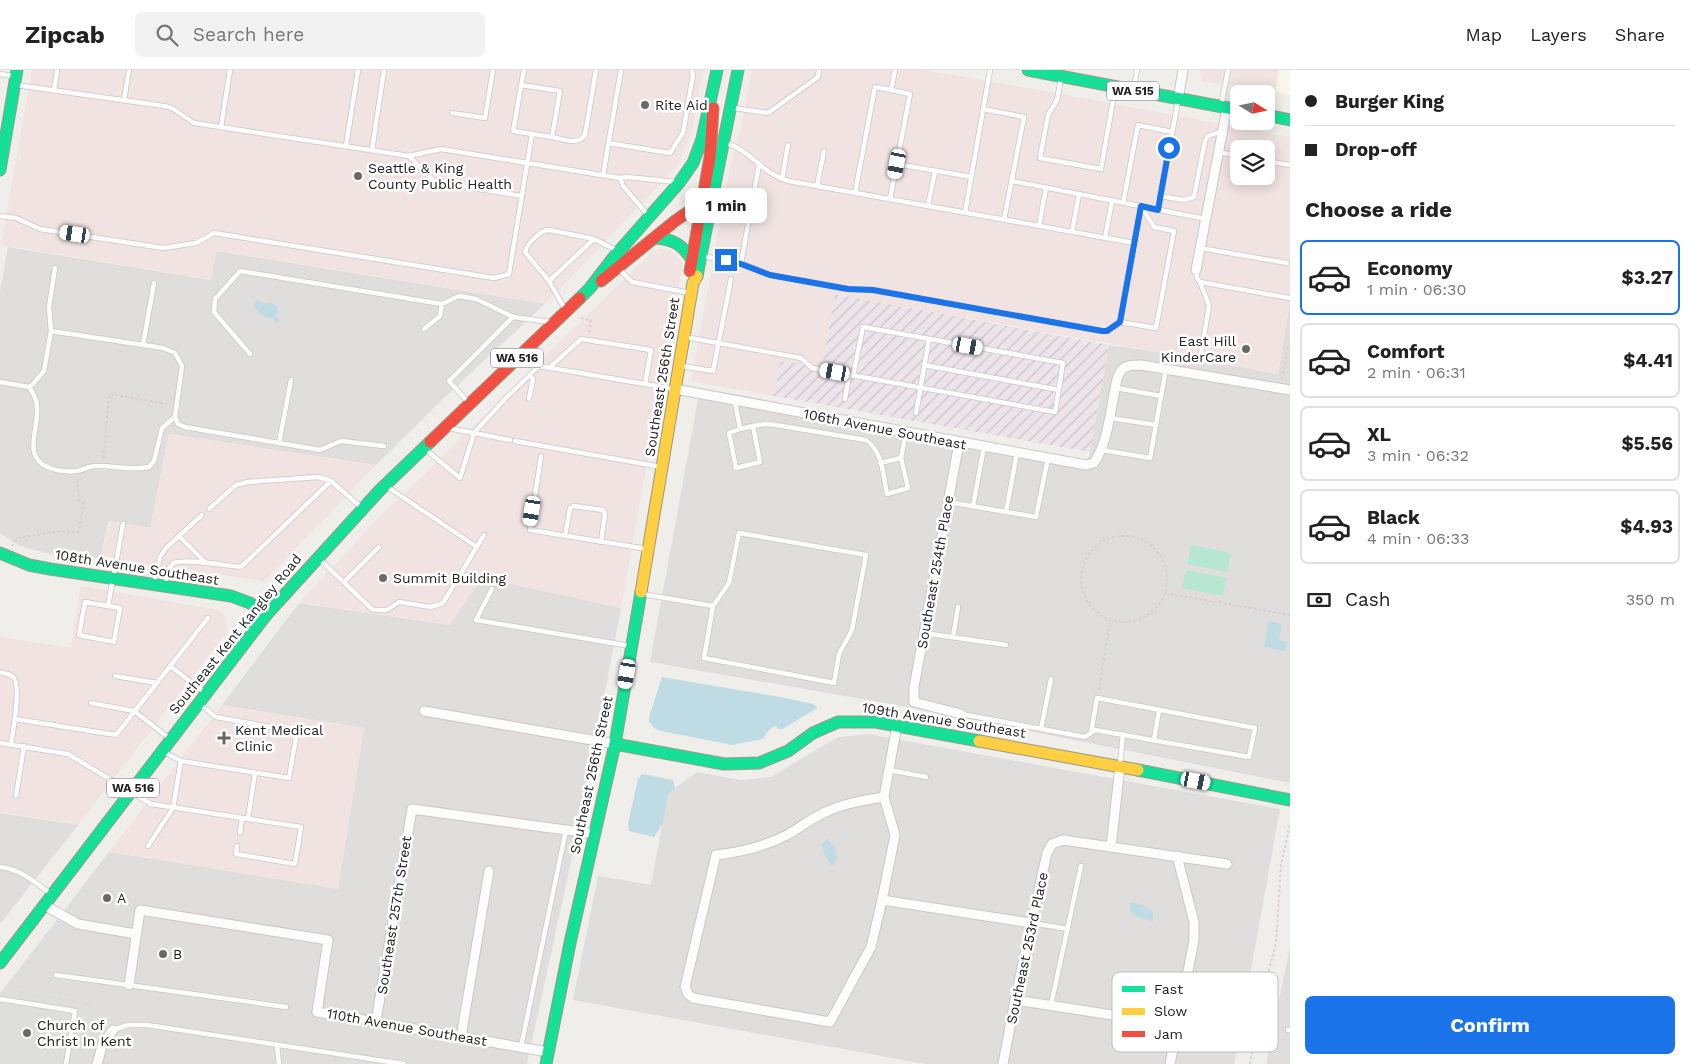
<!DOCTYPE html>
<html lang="en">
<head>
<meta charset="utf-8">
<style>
	body { margin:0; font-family:"Work Sans",sans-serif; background:#f2f2f2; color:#222; height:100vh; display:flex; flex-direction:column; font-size:19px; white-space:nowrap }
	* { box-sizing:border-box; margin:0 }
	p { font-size:16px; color:#767676 }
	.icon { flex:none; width:28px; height:28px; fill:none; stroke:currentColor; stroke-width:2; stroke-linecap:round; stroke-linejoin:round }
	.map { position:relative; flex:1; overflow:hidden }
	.panel { display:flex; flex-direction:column; background:#fff; width:400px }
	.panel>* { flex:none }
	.banner { display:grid; align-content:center; height:110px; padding:0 15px; background:#fff }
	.needle { width:32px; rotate:100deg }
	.buttons { position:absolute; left:1230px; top:15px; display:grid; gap:10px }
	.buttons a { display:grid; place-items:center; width:45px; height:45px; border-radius:8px; background:#fff; box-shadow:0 2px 12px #0003; font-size:25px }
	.end { position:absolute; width:22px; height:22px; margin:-11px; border:6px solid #1a73e8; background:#fff; box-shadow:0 0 0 2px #fff }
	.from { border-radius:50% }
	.bubble { position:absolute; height:35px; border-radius:8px; background:#fff; box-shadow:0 2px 12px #0003; font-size:16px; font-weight:700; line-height:35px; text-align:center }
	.car { position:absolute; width:15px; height:30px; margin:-15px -8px; border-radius:6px; box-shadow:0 0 4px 1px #0007; background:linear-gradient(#fff 24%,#345 0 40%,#fff 0 76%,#345 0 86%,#fff 0) }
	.banner b { display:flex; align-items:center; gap:18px; height:48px; font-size:19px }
	.banner b+b { border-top:1px solid #e0e0e0 }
	.banner i { width:12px; height:12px; background:#222 }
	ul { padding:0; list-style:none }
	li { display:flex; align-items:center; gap:15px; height:75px; margin:0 10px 8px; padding:0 5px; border:2px solid #e0e0e0; border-radius:8px }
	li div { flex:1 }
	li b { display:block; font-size:19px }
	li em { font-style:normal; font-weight:700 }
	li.selected { border-color:#1a73e8 }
	li>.icon { width:45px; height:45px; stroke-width:1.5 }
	h2 { padding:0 15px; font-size:22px; line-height:60px }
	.pay { display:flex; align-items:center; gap:12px; height:55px; padding:0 15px; font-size:19px }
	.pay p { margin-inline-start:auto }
	.cta { display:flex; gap:10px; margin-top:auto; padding:10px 15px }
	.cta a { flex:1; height:58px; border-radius:8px; background:#1a73e8; color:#fff; font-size:20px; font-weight:700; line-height:58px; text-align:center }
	header { display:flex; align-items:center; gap:30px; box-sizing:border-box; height:70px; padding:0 25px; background:#fff; border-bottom:1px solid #e0e0e0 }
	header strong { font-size:24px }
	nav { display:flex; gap:28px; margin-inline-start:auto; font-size:18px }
	.search { width:350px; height:45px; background:#f2f2f2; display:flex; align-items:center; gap:12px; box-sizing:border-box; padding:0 18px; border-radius:8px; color:#767676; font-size:19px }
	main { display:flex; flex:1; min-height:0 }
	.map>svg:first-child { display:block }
</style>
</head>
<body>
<header>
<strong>Zipcab</strong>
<div class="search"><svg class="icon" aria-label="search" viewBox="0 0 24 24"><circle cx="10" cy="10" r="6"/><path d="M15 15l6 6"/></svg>Search here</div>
<nav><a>Map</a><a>Layers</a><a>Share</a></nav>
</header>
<main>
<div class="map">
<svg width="1290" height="994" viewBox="0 0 1290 994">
	<defs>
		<pattern id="industrial-furrows" width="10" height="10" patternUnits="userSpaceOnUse" patternTransform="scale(1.25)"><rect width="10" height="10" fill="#ede4e9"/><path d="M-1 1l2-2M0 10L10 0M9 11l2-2" fill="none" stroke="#cbc3c8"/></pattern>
	</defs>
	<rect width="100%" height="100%" fill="#f0eeeb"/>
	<g fill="#dfdedc">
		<path d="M8,177L211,210L216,181L545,234L444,328L376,395L169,364L150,458L109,451L100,488L60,486L34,480L18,475L0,463V222Z"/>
		<path d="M1290,232V713L902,636L650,592L699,324L1086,395L1090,382L1109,275L1174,284L1278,304Z"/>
		<path d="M482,507L621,538L582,741L527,994H86L96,932L5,917L109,782L338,818L364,658L222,635L299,533L450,555Z"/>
		<path d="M868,664L1280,739L1234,994H925L573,930L598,806L651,815L668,723L697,702L740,710L771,707L838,667Z"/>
		<path d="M0,743L78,755L1,853H0Z"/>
		<path d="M1290,876V994H1266Z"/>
	</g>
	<g fill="#f1e3e1" fill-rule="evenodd">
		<path d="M32,0H703L692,62L676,98L545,234L217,181L211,210L1,175Z"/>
		<path d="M752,0H923L1046,21L1290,67V232L1278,304L835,224L822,298L780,291L774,326L691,311L731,92L740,63ZM1239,79H1266V106H1239Z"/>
		<path d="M1199,0H1279L1275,22L1202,11Z"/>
		<path d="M661,178L672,181L680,189L682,197L621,538L482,508L450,555L299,533L369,458L424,404L653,181Z"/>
		<path d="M169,364L376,395L265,511L100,488L111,451L150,458Z"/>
		<path d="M81,516L219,540L225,546L227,555L225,564L78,755L0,742V567L71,578Z"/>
		<path d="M222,635L364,658L338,819L109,782Z"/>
	</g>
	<path fill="url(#industrial-furrows)" d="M835,224L1109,275L1090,382L774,326L780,291L822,298Z"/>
	<path fill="#f8f7e8" d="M1279,0H1290V25L1275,22Z"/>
	<path fill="#dededc" d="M5,917L96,932L86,994H0V924Z"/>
	<g fill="#b7e6d2">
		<path d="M1191,475L1231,483L1227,502L1187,494Z"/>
		<path d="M1186,500L1226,508L1223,526L1182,518Z"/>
	</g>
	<g fill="#bfdbe3">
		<path d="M258,230L265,234L272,233L278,237V244L276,247L279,249L278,253L275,252L274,248C265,250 256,243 254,234Z"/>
		<path d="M1269,551L1282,554L1279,570L1287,572L1285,581L1264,577Z"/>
		<path d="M662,607L780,627L813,634L816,636L817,638L783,659H778L776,656C768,658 768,663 763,669L732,675L661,661L656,659L649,652L650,644Z"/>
		<path d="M642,704L673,710L675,718L668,724L663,753L654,767L629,761L628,754L638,709Z"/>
		<path d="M827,768L835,778L837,790L832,796L825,786L822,775Z"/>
		<path d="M1130,832L1143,835L1153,842V851L1140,848L1130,841Z"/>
	</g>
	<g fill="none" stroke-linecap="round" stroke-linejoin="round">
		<defs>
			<g id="lane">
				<path d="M0,4L13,6"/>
				<path d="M1061,8L1057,30L1048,45L1040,88L1101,99L1115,19"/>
				<path d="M16,15L164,36L172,38L194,53L409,86L441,79L620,108L627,107L676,112"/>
				<path d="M521,15L560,21L552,67L513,61C517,41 520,20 524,0"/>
				<path d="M1134,18L1137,0"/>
				<path d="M54,20L57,0"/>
				<path d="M124,30L129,0"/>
				<path d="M1221,36L1228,0"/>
				<path d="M734,38L768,43L818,7L819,0"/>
				<path d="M983,39L1024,47L1004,150"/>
				<path d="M452,43L485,48L493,0"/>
				<path d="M221,57L230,0"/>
				<path d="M552,67C563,69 578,76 585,65L596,0"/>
				<path d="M608,73L670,83L683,63L693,5L692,0"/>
				<path d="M726,73C750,80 764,105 789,111L1134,173L1141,136"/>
				<path d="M346,76L358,0"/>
				<path d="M372,80L384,0"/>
				<path d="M1218,82L1239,86"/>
				<path d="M409,86L435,112L522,126"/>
				<path d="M1266,91L1290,95"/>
				<path d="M897,94L971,107"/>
				<path d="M603,105L621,0"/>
				<path d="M620,108L623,116L648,145"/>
				<path d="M782,109L788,75"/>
				<path d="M1012,111L1206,149"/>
				<path d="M817,116L824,81"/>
				<path d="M855,123L875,17L891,20"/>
				<path d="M1160,126L1184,130L1194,127L1205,71L1208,66L1222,61"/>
				<path d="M890,129L910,24L891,20L895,0"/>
				<path d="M1123,133L1138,55L1172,62"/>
				<path d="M928,136L935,101"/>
				<path d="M1158,140L1178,31"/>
				<path d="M965,143L990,0"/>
				<path d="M0,146L16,148L40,159L163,178L196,173L214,163L494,208L509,204L532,64"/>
				<path d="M1039,156L1046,118"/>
				<path d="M1072,162L1079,124"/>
				<path d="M1105,168L1112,131"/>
				<path d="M1200,178L1287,193"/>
				<path d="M702,186L741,193L770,205L848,219L873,220L1102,261H1107L1120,252L1134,173"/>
				<path d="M741,193L759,95"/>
				<path d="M55,198L49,237L51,261L44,301L33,314L29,317C33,323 37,329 37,338C39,360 21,388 50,398C58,401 68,402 77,401C83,400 89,396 95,396C113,395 131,401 149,397L154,391L162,358L175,347"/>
				<path d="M619,199L632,212L690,223"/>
				<path d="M1196,200L1197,208L1200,212L1289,228"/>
				<path d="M549,211L525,182C527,174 540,160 549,160L594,169"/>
				<path d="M1200,212L1209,235L1201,284"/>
				<path d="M565,239L549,211L594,169L618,181"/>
				<path d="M1120,252L1156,258L1174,161L1154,157L1141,136"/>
				<path d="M424,259L440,246L442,234"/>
				<path d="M51,261L163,278L175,283L182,296L175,347L178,354L185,357L320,380L341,371L384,376"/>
				<path d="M685,267L801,288L812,298L1055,342L1063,293L863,257L853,306"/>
				<path d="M143,275L154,213"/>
				<path d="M250,284L214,242L215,229L240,201L442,234L459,226L476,229L513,247L550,252"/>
				<path d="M516,292L674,319"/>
				<path d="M924,295L1059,320"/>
				<path d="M681,296L713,301L731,209"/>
				<path d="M549,298L581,269L651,280L645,314"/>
				<path d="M0,312L29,317"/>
				<path d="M1116,318L1161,326"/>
				<path d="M529,329L533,309L530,305"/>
				<path d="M845,329L849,305"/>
				<path d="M735,331L740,359L753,356L760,392L736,398L729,363L740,359"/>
				<path d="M468,332L449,311L513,247"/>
				<path d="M916,343L929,269"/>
				<path d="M1110,348L1156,355"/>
				<path d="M753,356L766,354L776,355L866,370C883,382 883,405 887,424L908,418L901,388L880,393"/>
				<path d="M448,358L510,370"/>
				<path d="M515,371L661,397"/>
				<path d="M279,373L291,310"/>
				<path d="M425,379L460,408L474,363L505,329L539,296"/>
				<path d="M1102,380L1150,388L1166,299"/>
				<path d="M541,386L530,460L647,479"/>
				<path d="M901,388L906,363"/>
				<path d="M386,416L477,477"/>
				<path d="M948,432L1036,447L1048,388"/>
				<path d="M973,436L984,377"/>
				<path d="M209,439L236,415L248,412L318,407L331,411"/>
				<path d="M1006,442L1017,383"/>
				<path d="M179,466L206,493"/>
				<path d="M565,466L570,438L574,436L603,440L605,444L601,472"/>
				<path d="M318,488L373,540H387L399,532L431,537L443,533L484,465"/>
				<path d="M344,512L379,477"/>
				<path d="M154,513L160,487L166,478L202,445"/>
				<path d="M165,515C167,508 167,497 174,493C183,488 229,496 241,497L331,411L362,438"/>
				<path d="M492,519L476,550L630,576"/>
				<path d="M642,524L713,536L729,513L739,463L866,485L852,560L839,584L834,613L704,588L713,536"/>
				<path d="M108,536L85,532L79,565L114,572L120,538L108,536L123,454"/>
				<path d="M924,563L1006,575"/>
				<path d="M953,567L958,537"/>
				<path d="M170,596L204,622"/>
				<path d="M0,602C5,604 11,604 14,608C21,618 13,662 11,674"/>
				<path d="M115,606L157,613"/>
				<path d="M91,633L134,641L169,668"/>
				<path d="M961,644L1085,667L1095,660L1249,687L1255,658L1097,628L1091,663"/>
				<path d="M15,649L116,665L208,548"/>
				<path d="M1041,659L1051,609"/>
				<path d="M1154,670L1159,640"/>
				<path d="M0,673L68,684L151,734L301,757L295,794L236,784L237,776"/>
				<path d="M162,681L181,691L289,708L297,662L216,647L198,633"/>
				<path d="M1120,695L1123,664"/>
				<path d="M889,700L926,707"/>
				<path d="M16,726L24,676"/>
				<path d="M248,749L255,703"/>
				<path d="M240,763L242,748"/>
				<path d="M148,776L173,738L181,691"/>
				<path d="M0,797C21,799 34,812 51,824"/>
				<path d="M1032,853L1068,859"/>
				<path d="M56,905L286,937"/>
				<path d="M0,929L75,941L66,994"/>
				<path d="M1051,935L1081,796"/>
				<path d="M113,960L128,955H147L404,994"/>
				<path d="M1288,960H1290"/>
				<path d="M277,975L279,994"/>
				<path d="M521,977L566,760"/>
			</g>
			<g id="street">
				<path d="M1178,29L1183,0"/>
				<path d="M1196,200L1227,38"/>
				<path d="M675,319L1086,395L1094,393C1107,373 1109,349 1114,325C1115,318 1116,309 1120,302C1124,295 1133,295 1141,295L1290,320"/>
				<path d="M959,373L914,617V632L961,644"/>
				<path d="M424,641L615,674"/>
				<path d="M884,727C865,730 846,733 828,741C813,747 801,757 787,765C764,777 741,782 716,785L685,917L688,924L693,928L830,952L871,877L882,830L895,765L884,727L897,655"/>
				<path d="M1111,777L1120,696"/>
				<path d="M882,830L1031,853"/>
				<path d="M44,835L78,854L136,864"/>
				<path d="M129,915L140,840L328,870L317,942L548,982"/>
				<path d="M1015,930L1177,955"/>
				<path d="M376,951L412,739L595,764"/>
				<path d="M461,967L489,801"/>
				<path d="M97,994L103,973L113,960"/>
				<path d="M1003,994L1015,930L1047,783L1052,774L1063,770L1227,794"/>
				<path d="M1170,994L1194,870V852L1177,786"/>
			</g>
			<g id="fast">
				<path d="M1028,0L1239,40"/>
				<path d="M1266,45L1290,50"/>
				<path d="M0,100L17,0"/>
				<path d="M698,135L713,124L738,0"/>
				<path d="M655,168C673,169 683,175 692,190"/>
				<path d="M697,206L713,124"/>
				<path d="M580,228L590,218L613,188L679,113L693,93L702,69L717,0"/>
				<path d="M0,483L29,495L50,499L231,526L250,533L267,544"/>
				<path d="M615,674L724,694L759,693L788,681L813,663L838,652H876L979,671"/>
				<path d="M1138,700L1290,730"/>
				<path d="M0,893L267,544L380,420L430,372"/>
				<path d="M546,994L570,873L615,674L641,522"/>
			</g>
			<g id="slow">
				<path d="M641,522L693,213L697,206"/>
				<path d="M979,671L1138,700"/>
			</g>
			<g id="jam">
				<path d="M690,201L710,87L713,38"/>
				<path d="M601,211L675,151L698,135"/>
				<path d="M430,372L580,228"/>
			</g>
		</defs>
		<use href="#lane" stroke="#c9c8c7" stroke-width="6"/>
		<use href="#street" stroke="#c9c8c7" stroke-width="11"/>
		<use href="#fast" stroke="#999a82" stroke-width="13"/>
		<use href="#slow" stroke="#999a82" stroke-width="13"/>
		<use href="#jam" stroke="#999a82" stroke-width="13"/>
		<g stroke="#dccecd" stroke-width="2" stroke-dasharray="2.5 2.5" stroke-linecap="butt">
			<path d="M581,248L591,250L589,262"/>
			<path d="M1282,309L1288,277L1290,275"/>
			<path d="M103,388C107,366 106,345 110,324L168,334"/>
			<circle cx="1124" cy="509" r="43"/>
			<path d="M12,476L18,468L60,461L77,463L79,461L84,434L79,431L77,408"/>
			<path d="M1165,523L1290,545"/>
			<path d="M1099,620L1110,551"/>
			<path d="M1250,994L1267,907L1276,874L1281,795L1290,754"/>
		</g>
		<use href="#lane" stroke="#fdfcfc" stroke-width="4.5"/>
		<use href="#street" stroke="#fdfcfc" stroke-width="9"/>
		<use href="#fast" stroke="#16e098" stroke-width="11"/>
		<use href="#slow" stroke="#ffcf43" stroke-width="11"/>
		<use href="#jam" stroke="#f24e42" stroke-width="11"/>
	</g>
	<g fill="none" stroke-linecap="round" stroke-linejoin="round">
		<path stroke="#1a73e8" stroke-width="6" d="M726,190L741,194L770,205L848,219L873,220L1102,261H1107L1120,252L1141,136L1158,140L1169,78"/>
	</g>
	<g fill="#6a6968" stroke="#fff" stroke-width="2">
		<circle cx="645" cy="35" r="5"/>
		<circle cx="358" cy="106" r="5"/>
		<circle cx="1246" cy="279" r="5"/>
		<circle cx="383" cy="508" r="5"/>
		<path d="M221.5 660.5h5v5h5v5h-5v5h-5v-5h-5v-5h5z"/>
		<circle cx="107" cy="828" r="5"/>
		<circle cx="163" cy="884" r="5"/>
		<circle cx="27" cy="963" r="5"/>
	</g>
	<g text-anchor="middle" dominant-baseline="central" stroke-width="5" stroke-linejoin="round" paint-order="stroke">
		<g fill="#fff" stroke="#646464" stroke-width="1">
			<rect x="1107" y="11.5" width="52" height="19" rx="4"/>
			<rect x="491" y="278.5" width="52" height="19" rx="4"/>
			<rect x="107" y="708.5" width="52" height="19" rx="4"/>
		</g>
		<g font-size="12" font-weight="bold" fill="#222">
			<text x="1133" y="21">WA 515</text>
			<text x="517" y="288">WA 516</text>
			<text x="133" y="718">WA 516</text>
		</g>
		<g font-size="14" fill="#222" stroke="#fff" text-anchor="start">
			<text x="655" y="35">Rite Aid</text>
			<text x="368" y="98">Seattle &amp; King<tspan x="368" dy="16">County Public Health</tspan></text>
			<text x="1236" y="271" text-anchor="end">East Hill<tspan x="1236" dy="16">KinderCare</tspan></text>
			<text x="393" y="508">Summit Building</text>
			<text x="235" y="660">Kent Medical<tspan x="235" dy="16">Clinic</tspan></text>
			<text x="117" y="828">A</text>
			<text x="173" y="884">B</text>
			<text x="37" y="955">Church of<tspan x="37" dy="16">Christ In Kent</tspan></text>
		</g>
		<g font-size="14" fill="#222" stroke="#fff">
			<text transform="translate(662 307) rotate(-81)">Southeast 256th Street</text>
			<text transform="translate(885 359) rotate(11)">106th Avenue Southeast</text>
			<text transform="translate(137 497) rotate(9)">108th Avenue Southeast</text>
			<text transform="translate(935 502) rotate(-80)">Southeast 254th Place</text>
			<text transform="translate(235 564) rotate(-51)">Southeast Kent Kangley Road</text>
			<text transform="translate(944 650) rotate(9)">109th Avenue Southeast</text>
			<text transform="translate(591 705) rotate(-78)">Southeast 256th Street</text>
			<text transform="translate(394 845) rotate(-81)">Southeast 257th Street</text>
			<text transform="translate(1027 878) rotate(-78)">Southeast 253rd Place</text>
			<text transform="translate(407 957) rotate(10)">110th Avenue Southeast</text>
		</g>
	</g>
	<rect x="1112" y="902" width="166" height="80" rx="8" fill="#fff" stroke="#bdbdbd" stroke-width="1"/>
	<rect x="1122" y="916" width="23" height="6" fill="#16e098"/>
	<rect x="1122" y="938" width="23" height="7" fill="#ffcf43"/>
	<rect x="1122" y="961" width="23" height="6" fill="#f24e42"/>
	<g font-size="14" fill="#222">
		<text x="1154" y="924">Fast</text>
		<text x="1154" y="946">Slow</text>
		<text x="1154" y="969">Jam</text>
	</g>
</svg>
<div class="buttons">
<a><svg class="needle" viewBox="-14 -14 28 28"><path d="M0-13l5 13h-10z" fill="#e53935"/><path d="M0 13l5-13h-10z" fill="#767676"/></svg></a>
<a><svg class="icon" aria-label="layers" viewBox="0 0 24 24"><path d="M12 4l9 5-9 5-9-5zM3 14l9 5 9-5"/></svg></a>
</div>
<i class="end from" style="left:1169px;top:78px"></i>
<i class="end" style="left:726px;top:190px"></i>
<div class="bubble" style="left:685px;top:118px;width:82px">1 min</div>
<i class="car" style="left:897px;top:94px;rotate:191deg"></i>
<i class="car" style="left:75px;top:164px;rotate:279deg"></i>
<i class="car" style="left:968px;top:276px;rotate:100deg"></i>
<i class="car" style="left:835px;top:302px;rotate:280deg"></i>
<i class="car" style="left:532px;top:441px;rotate:189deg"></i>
<i class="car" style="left:627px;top:604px;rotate:190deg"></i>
<i class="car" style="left:1196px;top:711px;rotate:101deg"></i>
</div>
<section class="panel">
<div class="banner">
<b><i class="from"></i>Burger King</b>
<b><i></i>Drop-off</b>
</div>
<h2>Choose a ride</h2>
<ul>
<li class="selected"><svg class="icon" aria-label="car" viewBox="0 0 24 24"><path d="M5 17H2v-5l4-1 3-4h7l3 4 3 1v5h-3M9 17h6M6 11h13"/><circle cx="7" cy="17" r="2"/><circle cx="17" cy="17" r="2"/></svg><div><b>Economy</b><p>1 min · 06:30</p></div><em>$3.27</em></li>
<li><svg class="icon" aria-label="car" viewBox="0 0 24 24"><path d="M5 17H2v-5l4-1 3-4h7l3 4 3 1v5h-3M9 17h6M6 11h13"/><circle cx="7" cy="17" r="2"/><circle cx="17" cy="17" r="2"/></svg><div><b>Comfort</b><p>2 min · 06:31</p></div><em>$4.41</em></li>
<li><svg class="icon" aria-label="car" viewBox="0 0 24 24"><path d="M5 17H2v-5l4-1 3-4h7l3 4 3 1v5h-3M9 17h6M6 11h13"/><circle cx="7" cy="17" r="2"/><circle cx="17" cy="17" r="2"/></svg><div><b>XL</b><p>3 min · 06:32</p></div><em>$5.56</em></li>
<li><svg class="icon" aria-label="car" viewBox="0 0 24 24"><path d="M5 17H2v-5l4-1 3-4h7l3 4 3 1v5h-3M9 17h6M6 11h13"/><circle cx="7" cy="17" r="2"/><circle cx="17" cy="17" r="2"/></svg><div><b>Black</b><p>4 min · 06:33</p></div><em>$4.93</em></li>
</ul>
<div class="pay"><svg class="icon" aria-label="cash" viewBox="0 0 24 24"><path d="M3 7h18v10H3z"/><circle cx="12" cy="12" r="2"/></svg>Cash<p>350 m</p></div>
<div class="cta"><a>Confirm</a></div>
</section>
</main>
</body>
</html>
